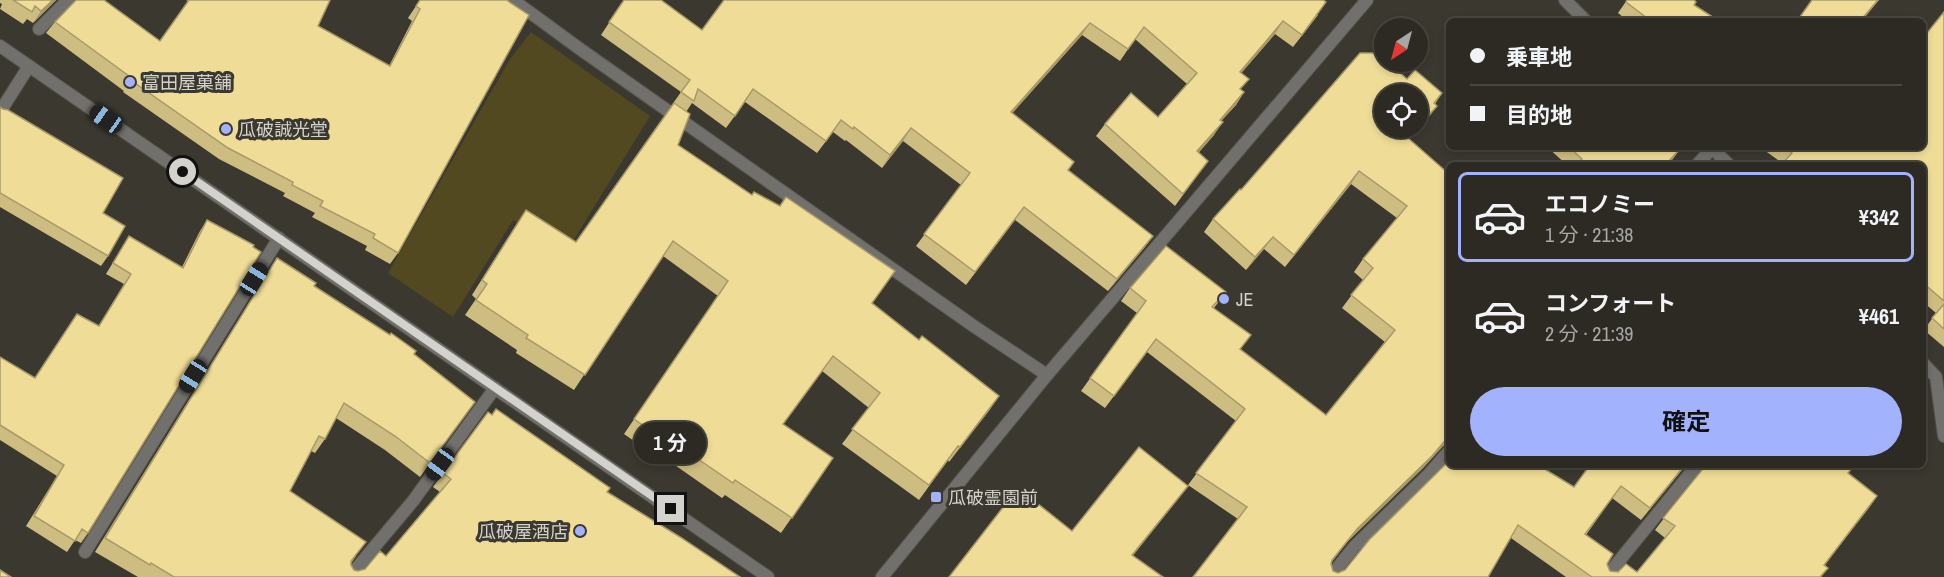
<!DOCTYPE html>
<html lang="ja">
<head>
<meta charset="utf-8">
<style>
	body { margin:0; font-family:"Archivo Narrow","Noto Sans JP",sans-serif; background:#34322b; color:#f1f3f6; height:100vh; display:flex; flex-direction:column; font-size:22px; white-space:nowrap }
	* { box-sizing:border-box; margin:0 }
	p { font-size:20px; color:#a6a7a6 }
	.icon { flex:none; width:33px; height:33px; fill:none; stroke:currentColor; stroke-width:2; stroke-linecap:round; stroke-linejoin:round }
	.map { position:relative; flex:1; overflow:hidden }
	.sheet { position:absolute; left:1446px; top:162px; width:480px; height:306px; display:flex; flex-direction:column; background:#2c2a23; border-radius:9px; box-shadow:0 3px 9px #0003,0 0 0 2px #484641 }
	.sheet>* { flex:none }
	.guide { position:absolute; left:1446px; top:18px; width:480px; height:132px; border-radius:9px; box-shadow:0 3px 9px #0003,0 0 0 2px #484641; display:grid; align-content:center; height:132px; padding:0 24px; background:#2c2a23 }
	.needle { width:39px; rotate:216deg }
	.fabs { position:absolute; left:1374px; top:18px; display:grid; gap:12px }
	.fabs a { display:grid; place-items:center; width:54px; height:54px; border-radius:50%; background:#2c2a23; box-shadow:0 3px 9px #0003,0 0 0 2px #484641; font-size:30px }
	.end { position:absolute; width:27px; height:27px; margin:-14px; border:8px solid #d3d2cc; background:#111; box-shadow:0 0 0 3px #111 }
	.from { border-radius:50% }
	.bubble { position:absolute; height:42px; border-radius:21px; background:#2c2a23; box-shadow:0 3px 9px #0003,0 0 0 2px #484641; font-size:20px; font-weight:700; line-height:42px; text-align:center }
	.car { position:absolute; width:18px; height:36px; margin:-18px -9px; border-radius:8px; box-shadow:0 0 4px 2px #0007; background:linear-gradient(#222 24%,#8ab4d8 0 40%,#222 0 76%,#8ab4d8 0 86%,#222 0) }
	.guide b { display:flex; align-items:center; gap:21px; height:57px; font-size:22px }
	.guide b+b { border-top:2px solid #484641 }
	.guide i { width:15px; height:15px; background:#f1f3f6 }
	ul { padding:10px 0 0; list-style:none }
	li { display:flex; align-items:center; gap:18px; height:90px; margin:0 12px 9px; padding:0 12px; border:3px solid transparent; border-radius:9px }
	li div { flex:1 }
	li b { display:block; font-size:22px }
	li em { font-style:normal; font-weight:700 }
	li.current { border-color:#a3b2fd }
	li>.icon { width:54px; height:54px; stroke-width:1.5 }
	.cta { display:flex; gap:12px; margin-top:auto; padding:12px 24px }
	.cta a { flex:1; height:69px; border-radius:36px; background:#a3b2fd; color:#111; font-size:24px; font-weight:700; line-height:69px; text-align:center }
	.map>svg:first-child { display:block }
</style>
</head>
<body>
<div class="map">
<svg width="1944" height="577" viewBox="0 0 1944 577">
	<rect width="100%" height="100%" fill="#3a382f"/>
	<path fill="#534920" d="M531,32L650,116L565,254L513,220L453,317L388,273L510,59Z"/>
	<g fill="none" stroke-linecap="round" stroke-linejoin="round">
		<defs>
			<g id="minor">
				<path d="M513,0L580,49L975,327L1047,375"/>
				<path d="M1565,0L1586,21"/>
				<path d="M39,29L68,0"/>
				<path d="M0,112L29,66"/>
				<path d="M1711,147L1729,165"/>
				<path d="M1697,165L1712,148"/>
				<path d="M1923,363L1936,377L1944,436"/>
				<path d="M85,552L279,238"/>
				<path d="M349,577L413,501L495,388"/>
				<path d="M882,577L1047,375L1367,0"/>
				<path d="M1330,577L1354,547L1429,474L1449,451"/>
				<path d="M1606,577L1697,465"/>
			</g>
			<path id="tertiary" d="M0,46L768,577"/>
		</defs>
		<use href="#minor" stroke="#56544b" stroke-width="14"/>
		<use href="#tertiary" stroke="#56544b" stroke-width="14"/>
		<use href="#minor" stroke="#71706c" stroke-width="12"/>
		<use href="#tertiary" stroke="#71706c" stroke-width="12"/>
	</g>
	<g fill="#cebd81">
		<path d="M0,0H56L33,23L27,19L23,24L0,9L2,4L0,3Z"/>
		<path d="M186,0H330L318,26L389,66L412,21L408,18L420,0H508L398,253L390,264L365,250L367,246L312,217L315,213L283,196L285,193L219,159L123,92L124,91L46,33L55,22L160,41L188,1Z"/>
		<path d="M624,0L702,30L1318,15L1293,47L1275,34L1241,73V90L1244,92L1236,105L1221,121L1214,135L1198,153L1199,173L1175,206L1096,136L1105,124L1158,117L1187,84L1135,39L1120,61L1082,35L1012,113L1074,162L1068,171L1153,236L1144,248L1108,291L1015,220L966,285L916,246L961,185L903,141L882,168L846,140L845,141L833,132L817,153L745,102L726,128L692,103L686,112L678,145L872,303L919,340L999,396L949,462L948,460L919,500L842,444L869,408L822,371L783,424L833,458L781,533L725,495L722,498L669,461L667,464L624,434L718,296L663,256L574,390L516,353L517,350L465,315L476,299L472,295L516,225L526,210L576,242L681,92L601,35Z"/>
		<path d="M1627,0L1694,5L1719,21H1628L1618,13Z"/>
		<path d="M1944,12V347L1924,330L1936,313L1923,302V165L1782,163L1760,147H1923Z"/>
		<path d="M1407,79L1442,93L1435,104L1437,106L1428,118L1409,139L1449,174V443L1443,446L1423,468L1348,541L1331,563L1333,571L1338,573L1574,487L1686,465L1641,520L1612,498L1586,535L1607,564L1610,571L1637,572L1665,538L1655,530L1705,465H1854L1848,473L1877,496L1825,565L1828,568L1821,577H1566L1511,538L1488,577H1193L1238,519L1188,485L1236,421L1147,352L1105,408L1081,391L1137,313L1121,301L1130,288L1226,292L1214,308L1241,350L1326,415L1385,342L1342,308L1363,280L1354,272L1363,259L1397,218L1351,184L1285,267L1264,249L1246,270L1204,232L1213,219L1241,190Z"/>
		<path d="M0,107L103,213L108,256L101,266L0,207Z"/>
		<path d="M1547,147H1680L1681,148L1668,165H1567Z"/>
		<path d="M207,220L88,533L81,543L75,540L67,552L26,526L57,476L0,440V357L35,378L99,326L124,284L106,274L129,236L182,267L200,231Z"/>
		<path d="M277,258L314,286L414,354L475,402L420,477L385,450L336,418L325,439L315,453L311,451L290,491L356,556L351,563V565L354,570L358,571L365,569L386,556L440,492L433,487L488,412L607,492L740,577H138L95,552L268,272Z"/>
	</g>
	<g fill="#a79a69">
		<path d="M53,0H56L33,23L41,11Z"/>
		<path d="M1878,0H1879L1862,21H1860Z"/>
		<path d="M1283,21L1275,34L1232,84L1240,72Z"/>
		<path d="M1090,23L1082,35L1002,125L1011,112Z"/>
		<path d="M1244,92L1236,105L1211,132L1220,120Z"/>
		<path d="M1437,106L1428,118L1399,150L1408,138Z"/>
		<path d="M1223,122L1214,135L1189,164L1197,151Z"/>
		<path d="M911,128L903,141L882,168L890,155Z"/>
		<path d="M1681,148L1672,160L1668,165H1665Z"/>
		<path d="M1359,171L1351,184L1285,267L1294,255Z"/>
		<path d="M1153,236L1144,248L1108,291L1117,279Z"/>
		<path d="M1273,237L1264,249L1246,270L1255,257Z"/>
		<path d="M999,396L989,411L949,462L960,447Z"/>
		<path d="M1449,436V443L1443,446L1423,468L1348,541L1323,572L1357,529Z"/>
		<path d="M1685,465H1686L1641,520L1650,508Z"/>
		<path d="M1188,486L1179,498L1124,567L1132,555Z"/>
		<path d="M1877,496L1869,508L1815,577L1824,565Z"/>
	</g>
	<g fill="#efdc96" stroke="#a79a69" stroke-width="1.5">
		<path d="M13,0H53L41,11L35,6L32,12Z"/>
		<path d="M76,0H104L160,41L189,0H330L318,26L390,66L420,9L416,6L420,0H508V1L529,15L398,253L373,238L375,234L320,206L323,201L292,185L293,182L228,148L132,81L133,79L55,22Z"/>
		<path d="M624,0H661L702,30L724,0H1323L1326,2L1302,35L1283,21L1240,72L1249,79L1240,89L1244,92L1220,120L1223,122L1197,151L1208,161L1183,194L1105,124L1131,93L1158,117L1197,73L1144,27L1128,49L1090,23L1011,112L1074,162L1068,170L1153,236L1117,279L1024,207L975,272L924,234L970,173L911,128L890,155L854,127L853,129L841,120L826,141L753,89L735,116L698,89L694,101L681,92L690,80L609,22Z"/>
		<path d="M1627,0H1694L1696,2L1694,5L1719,21H1651L1626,2Z"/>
		<path d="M1812,0H1878L1860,21H1797Z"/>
		<path d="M1944,12V301L1923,283V165H1781L1792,153L1784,147H1923V38Z"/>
		<path d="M1360,53H1379L1384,58V62H1388L1407,79L1415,70L1442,93L1434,103L1437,106L1418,127V94H1384V128H1417L1408,138L1449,174V436L1432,456L1357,529L1332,560L1331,564L1333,571L1338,573L1345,570L1369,540L1449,461V465H1538L1574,487L1590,465H1685L1650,508L1621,486L1585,534L1613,554L1607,564L1610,571L1618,572L1626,564L1637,572L1675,526L1663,518L1706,465H1854L1848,473L1877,496L1824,565L1828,568L1820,577H1592L1518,525L1488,577H1193L1247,507L1196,473L1245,409L1156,339L1114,396L1090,378L1146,301L1130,288L1166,246L1226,292L1212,307L1251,335L1240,349L1326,415L1395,330L1351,295L1373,268L1363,259L1407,206L1359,171L1294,255L1273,237L1255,257L1213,219L1240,189L1241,190Z"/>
		<path d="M674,103L690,114L678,145L752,195L754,192L780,206L786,197L895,271L872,303L919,340L922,336L999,396L960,447L958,446L929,485L852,429L880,393L833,356L783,424L833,458L792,518L735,480L733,483L679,446L677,449L634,419L728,281L673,241L585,375L526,338L528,335L476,300L487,284L482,280L526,210L576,242Z"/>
		<path d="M0,107L3,109L8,110L123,178L103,213L125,226L108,256L0,193Z"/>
		<path d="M1569,147H1680L1681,148L1665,165H1576L1582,159Z"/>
		<path d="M207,220L254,245L253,247L261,252L88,533L82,529L75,541L34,516L64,465L0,425V357L35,378L77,314L99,326L131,274L113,263L129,236L183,268Z"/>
		<path d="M277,258L316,283L314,286L390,335L391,333L416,351L414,354L475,402L430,463L395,436L344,403L325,439L319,436L290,491L366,542L351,561V565L354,570L358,571L365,569L380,551L386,556L451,479L443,473L488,412L492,415L496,409L610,488L607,492L680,537L740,577H174L151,563L150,565L105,538Z"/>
		<path d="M1944,304V329L1932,318Z"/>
		<path d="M1139,447L1188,486L1132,555L1163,577H949L1018,488L1072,531Z"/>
		<path d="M0,570L11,577H0Z"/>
	</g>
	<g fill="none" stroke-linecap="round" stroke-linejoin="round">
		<path stroke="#d3d2cc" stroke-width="8" d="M183,172L671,509"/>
	</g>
	<g fill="#a3b2fd" stroke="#3a382f" stroke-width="2">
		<circle cx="130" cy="82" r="6"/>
		<circle cx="226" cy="129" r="6"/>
		<circle cx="1224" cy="299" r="6"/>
		<rect x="930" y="491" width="12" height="12" rx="3"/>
		<circle cx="580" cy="531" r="6"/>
	</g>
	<g text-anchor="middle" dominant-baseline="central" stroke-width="6" stroke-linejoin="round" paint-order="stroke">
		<g font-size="18" fill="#d3d2cc" stroke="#3a382f" text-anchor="start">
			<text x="142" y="82">富田屋菓舗</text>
			<text x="238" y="129">瓜破誠光堂</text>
			<text x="1236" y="299">JE</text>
			<text x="948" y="497">瓜破霊園前</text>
			<text x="568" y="531" text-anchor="end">瓜破屋酒店</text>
		</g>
	</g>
</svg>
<div class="fabs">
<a><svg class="needle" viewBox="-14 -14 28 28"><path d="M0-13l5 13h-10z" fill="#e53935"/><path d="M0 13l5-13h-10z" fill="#a6a7a6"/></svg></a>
<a><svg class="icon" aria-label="locate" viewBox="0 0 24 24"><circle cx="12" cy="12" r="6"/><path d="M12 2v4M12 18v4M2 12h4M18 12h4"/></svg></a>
</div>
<i class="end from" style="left:183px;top:172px"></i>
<i class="end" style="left:671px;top:509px"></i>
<div class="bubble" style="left:634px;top:422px;width:72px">1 分</div>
<i class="car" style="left:106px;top:119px;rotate:305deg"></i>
<i class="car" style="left:254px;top:279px;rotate:32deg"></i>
<i class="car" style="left:193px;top:376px;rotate:212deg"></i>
<i class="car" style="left:440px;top:464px;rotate:216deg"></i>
<div class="guide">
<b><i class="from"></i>乗車地</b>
<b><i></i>目的地</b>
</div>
<section class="sheet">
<ul>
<li class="current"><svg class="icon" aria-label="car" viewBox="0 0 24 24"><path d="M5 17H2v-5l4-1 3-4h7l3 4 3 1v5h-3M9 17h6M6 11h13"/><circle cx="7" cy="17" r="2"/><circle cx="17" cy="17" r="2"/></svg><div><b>エコノミー</b><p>1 分 · 21:38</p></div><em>¥342</em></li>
<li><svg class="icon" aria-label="car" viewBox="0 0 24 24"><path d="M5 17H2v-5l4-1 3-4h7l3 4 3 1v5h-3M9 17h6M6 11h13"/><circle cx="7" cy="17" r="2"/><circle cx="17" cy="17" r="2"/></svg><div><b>コンフォート</b><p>2 分 · 21:39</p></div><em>¥461</em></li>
</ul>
<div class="cta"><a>確定</a></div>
</section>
</div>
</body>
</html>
